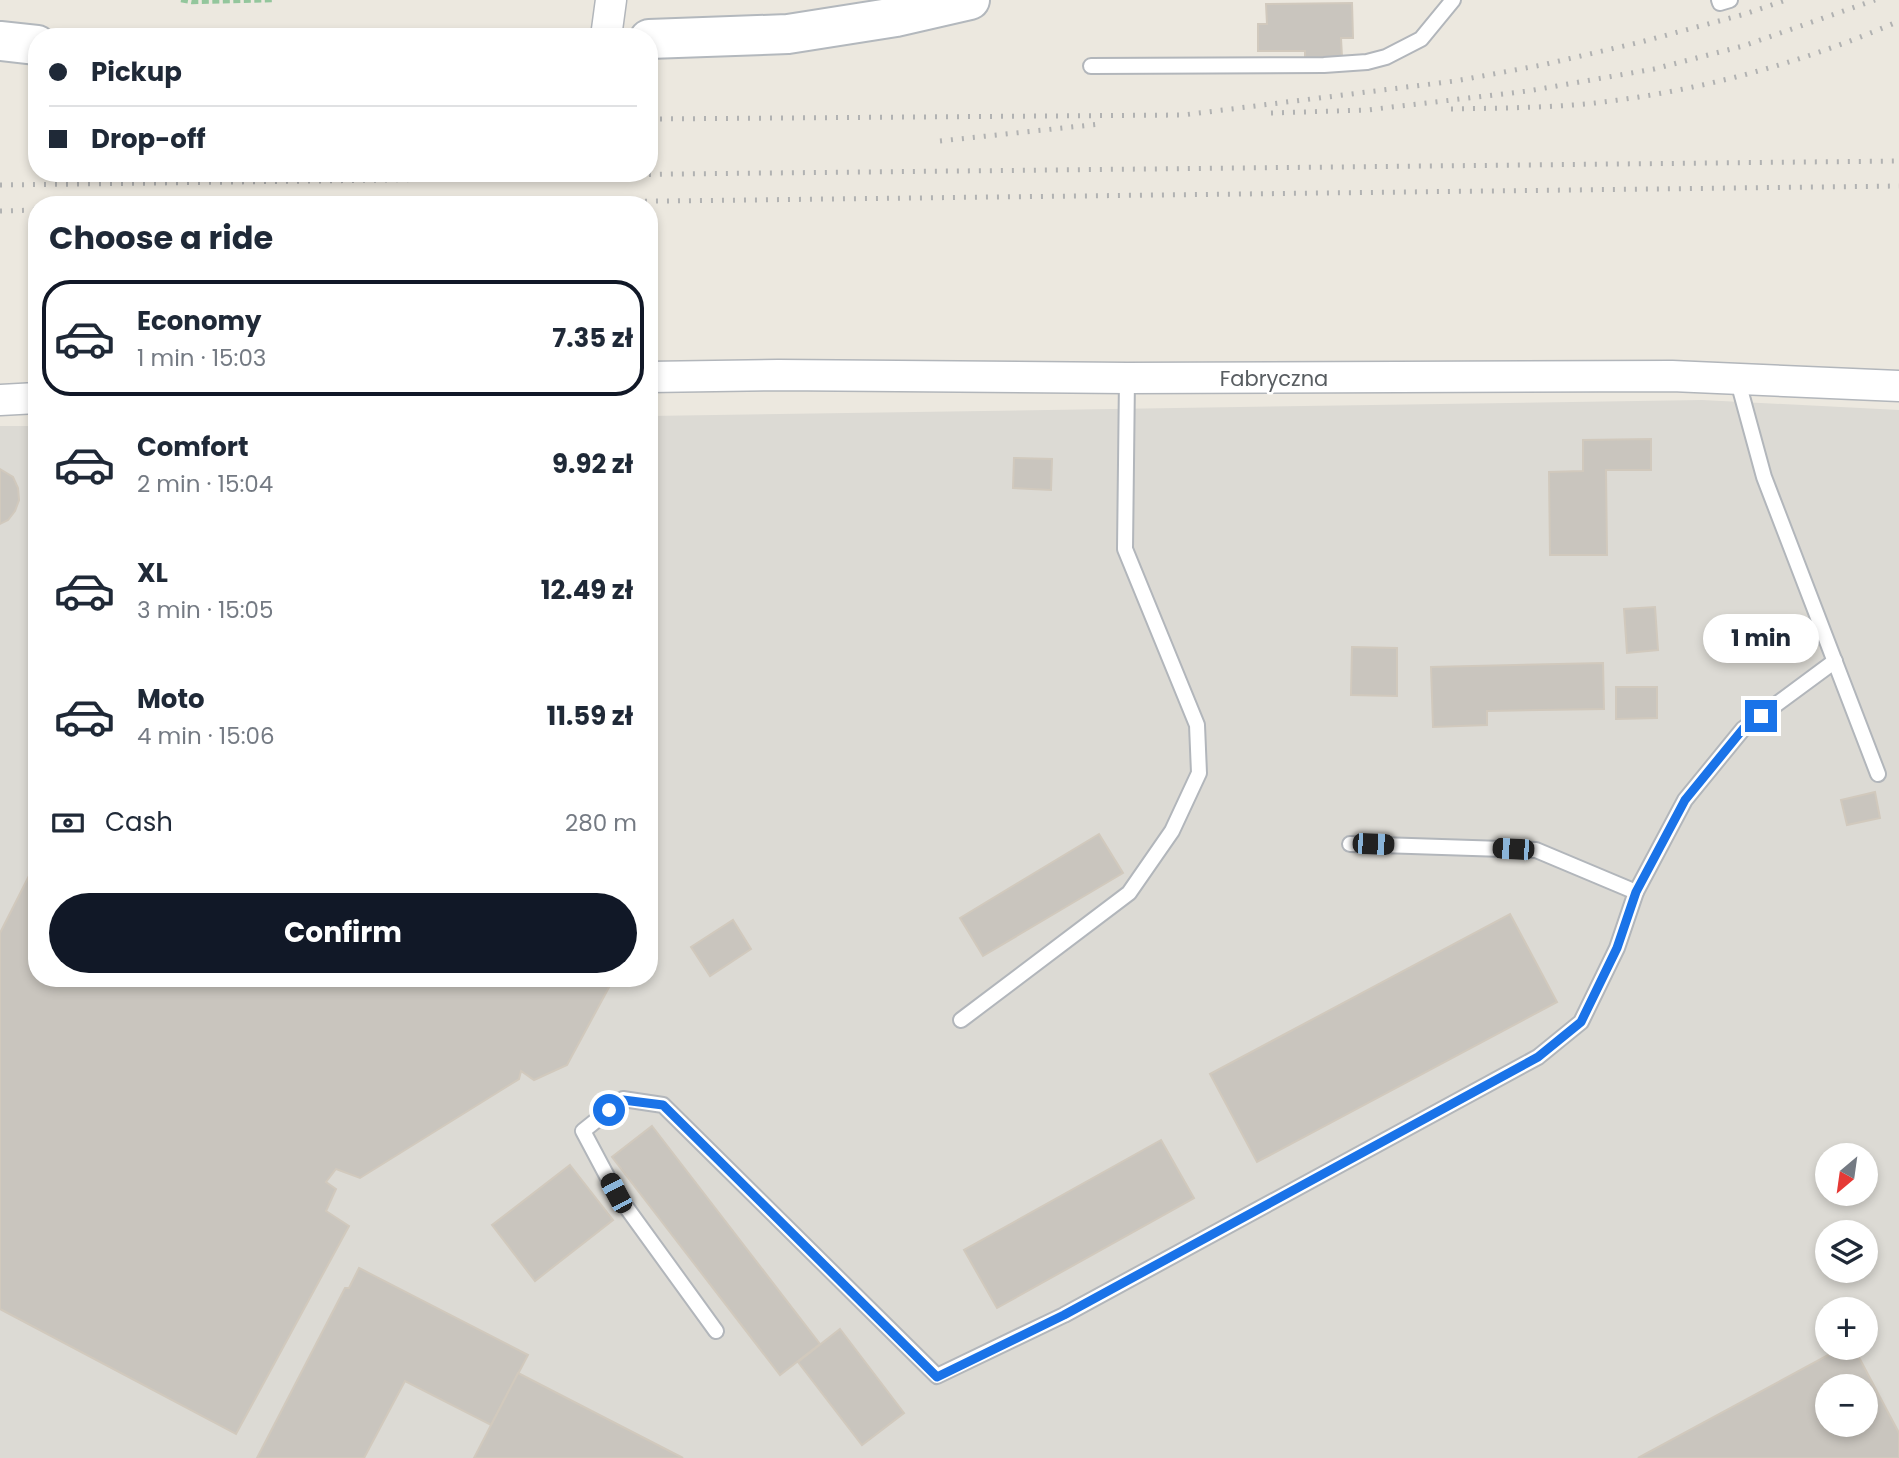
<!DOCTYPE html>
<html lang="en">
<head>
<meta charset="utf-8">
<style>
	body { margin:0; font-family:Poppins,sans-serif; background:#f2f2f3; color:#1f2937; height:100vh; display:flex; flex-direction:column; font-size:26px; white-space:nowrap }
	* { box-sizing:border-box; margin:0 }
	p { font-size:23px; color:#747a83 }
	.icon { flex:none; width:38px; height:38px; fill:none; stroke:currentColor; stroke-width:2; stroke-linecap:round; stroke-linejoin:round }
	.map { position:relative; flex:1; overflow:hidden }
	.drawer { position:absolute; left:28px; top:196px; width:630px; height:791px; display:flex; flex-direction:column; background:#fff; border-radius:28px; box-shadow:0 4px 10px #0003 }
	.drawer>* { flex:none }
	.hud { position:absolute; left:28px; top:28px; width:630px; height:154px; border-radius:28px; box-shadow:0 4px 10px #0003; display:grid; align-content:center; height:154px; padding:0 21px; background:#fff }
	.needle { width:46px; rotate:209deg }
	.tools { position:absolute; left:1815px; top:1143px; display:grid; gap:14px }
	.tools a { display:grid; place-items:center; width:63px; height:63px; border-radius:50%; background:#fff; box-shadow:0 4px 10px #0003; font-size:35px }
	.end { position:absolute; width:32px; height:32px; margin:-16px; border:9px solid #1a73e8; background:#fff; box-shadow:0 0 0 4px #fff }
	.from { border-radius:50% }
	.bubble { position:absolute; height:49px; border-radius:24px; background:#fff; box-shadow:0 4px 10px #0003; font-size:23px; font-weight:700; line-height:49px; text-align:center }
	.car { position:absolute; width:21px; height:42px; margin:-21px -10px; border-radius:9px; box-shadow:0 0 5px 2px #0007; background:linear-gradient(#222 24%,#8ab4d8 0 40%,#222 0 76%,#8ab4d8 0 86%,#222 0) }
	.hud b { display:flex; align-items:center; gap:24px; height:66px; font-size:26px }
	.hud b+b { border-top:2px solid #e0e1e3 }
	.hud i { width:18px; height:18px; background:#1f2937 }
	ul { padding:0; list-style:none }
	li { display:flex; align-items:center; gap:21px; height:116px; margin:0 14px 10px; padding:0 7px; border:4px solid transparent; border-radius:28px }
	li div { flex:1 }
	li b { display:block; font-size:26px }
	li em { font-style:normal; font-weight:700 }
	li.active { border-color:#111827 }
	li>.icon { width:63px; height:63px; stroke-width:1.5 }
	h2 { padding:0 21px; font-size:32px; line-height:84px }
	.pay { display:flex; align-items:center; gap:18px; height:77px; padding:0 21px; font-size:26px }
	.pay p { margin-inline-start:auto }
	.action { display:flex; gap:14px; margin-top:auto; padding:14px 21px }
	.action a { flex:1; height:80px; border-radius:42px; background:#111827; color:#fff; font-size:28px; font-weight:700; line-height:80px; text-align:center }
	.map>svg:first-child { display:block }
</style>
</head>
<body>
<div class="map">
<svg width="1899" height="1458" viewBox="0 0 1899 1458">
	<rect width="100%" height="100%" fill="#ece8df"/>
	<path fill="#dcdad4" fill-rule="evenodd" d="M1702,400L1899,410V1458H0V426H37V978H649V416ZM1827,1155H1866V1194H1827ZM1827,1232H1866V1270H1827ZM1827,1309H1866V1348H1827ZM1827,1386H1866V1424H1827Z"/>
	<g fill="#c9c5be" stroke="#d1c9bd" stroke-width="2" fill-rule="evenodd">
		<path d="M1352,3L1353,38H1341L1342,57L1305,58V51H1258V24H1267L1266,4Z"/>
		<path d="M1651,439V470H1606L1607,555H1550L1549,472L1583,471V440Z"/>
		<path d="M1014,458L1052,459L1051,490L1013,488Z"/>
		<path d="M0,469L13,477L18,488L19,500L15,511L8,520L0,524Z"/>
		<path d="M1655,607L1658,650L1627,653L1624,609Z"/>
		<path d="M1352,647L1397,648V696L1351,695Z"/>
		<path d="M1603,663L1604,709L1487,711V725L1433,727L1431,667Z"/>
		<path d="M1616,687H1657V718L1616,719Z"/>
		<path d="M1875,792L1880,818L1847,825L1841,800Z"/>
		<path d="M1099,834L1123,873L983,956L960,918Z"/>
		<path d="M37,860V978H416L421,981L422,978H614L567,1065L534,1080L521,1071L519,1079L360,1178L336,1169L326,1182L336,1189L326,1211L349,1226L236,1434L0,1309V933Z"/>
		<path d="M1510,914L1557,1002L1257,1162L1210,1074Z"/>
		<path d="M733,920L751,949L710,976L691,947Z"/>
		<path d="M652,1126L820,1344L780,1375L612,1157Z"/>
		<path d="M1161,1140L1194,1198L997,1308L964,1250Z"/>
		<path d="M570,1165L613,1220L535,1281L492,1225Z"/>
		<path d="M359,1268L528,1355L491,1425L405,1381L364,1458H257L345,1288H349Z"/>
		<path d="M840,1329L904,1413L862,1445L798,1362Z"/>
		<path d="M1841,1348H1854L1899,1433V1458H1638ZM1827,1386H1866V1424H1827Z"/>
		<path d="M518,1373L683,1458H474Z"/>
	</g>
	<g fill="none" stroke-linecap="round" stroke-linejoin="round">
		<defs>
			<g id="lane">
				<path d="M1719,0L1720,3L1730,0"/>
				<path d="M1091,66L1324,65L1367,62L1386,57L1421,39L1453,0"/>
				<path d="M1737,378L1764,477L1878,774"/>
				<path d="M1350,844L1536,850L1636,892"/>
				<path d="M961,1020L1129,893L1172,831L1199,773L1197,725L1125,549L1127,378"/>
				<path d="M716,1331L616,1193L583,1131L623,1099L663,1105L937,1376L1064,1315L1538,1057L1581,1022L1617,948L1636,892L1685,800L1743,729L1835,661"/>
			</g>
			<g id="street">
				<path d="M606,37L611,0"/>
				<path d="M649,377L778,375L1127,378L1672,376L1899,386"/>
				<path d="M0,400L37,398"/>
			</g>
			<g id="secondary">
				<path d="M649,39L788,34L896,17L970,0"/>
				<path d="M0,41L37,45"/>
			</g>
		</defs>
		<use href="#lane" stroke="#b2b6bb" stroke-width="18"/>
		<use href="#street" stroke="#b2b6bb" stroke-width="33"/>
		<use href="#secondary" stroke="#b3b8bd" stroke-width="42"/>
		<path stroke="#93c69c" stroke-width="4.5" stroke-dasharray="7 3.5" stroke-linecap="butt" d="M181,0L192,2L272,0"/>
		<use href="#lane" stroke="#fff" stroke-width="14"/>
		<use href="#street" stroke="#fff" stroke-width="30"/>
		<use href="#secondary" stroke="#fff" stroke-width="38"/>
		<g stroke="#b1b2b2" stroke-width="5" stroke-dasharray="2 9" stroke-linecap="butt">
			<path d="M1451,109C1499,108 1547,108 1595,103C1699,91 1803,63 1899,21"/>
			<path d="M1271,113L1367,110L1528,91L1654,69L1743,46L1875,0"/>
			<path d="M649,119L1183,115L1455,81L1542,65L1641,42L1745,14L1786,0"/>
			<path d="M940,141L1100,124"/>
			<path d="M0,185L390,180L675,174L1899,161"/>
			<path d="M337,205L1899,186"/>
			<path d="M0,211L37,210"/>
		</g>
	</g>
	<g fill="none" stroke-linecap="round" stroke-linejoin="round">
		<path stroke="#1a73e8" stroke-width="9" d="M609,1110L623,1100L663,1105L937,1377L1064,1315L1538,1057L1581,1022L1617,948L1636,892L1685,800L1743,729L1761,716"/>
	</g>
	<g text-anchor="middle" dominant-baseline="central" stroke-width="5" stroke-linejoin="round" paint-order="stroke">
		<g font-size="21" fill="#585d61" stroke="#fff">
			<text x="1274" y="378">Fabryczna</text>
		</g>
	</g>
</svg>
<div class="tools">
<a><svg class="needle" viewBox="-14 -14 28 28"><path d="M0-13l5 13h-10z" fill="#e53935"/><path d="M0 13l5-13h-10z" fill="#747a83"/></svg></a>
<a><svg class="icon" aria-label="layers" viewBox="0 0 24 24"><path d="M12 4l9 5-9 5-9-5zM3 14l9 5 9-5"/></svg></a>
<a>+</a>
<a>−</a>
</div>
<i class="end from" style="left:609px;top:1110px"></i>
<i class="end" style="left:1761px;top:716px"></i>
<div class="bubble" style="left:1703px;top:614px;width:116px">1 min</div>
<i class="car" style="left:1373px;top:844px;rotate:92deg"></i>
<i class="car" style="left:1513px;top:849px;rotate:273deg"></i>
<i class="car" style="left:616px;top:1193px;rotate:332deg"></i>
<div class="hud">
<b><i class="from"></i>Pickup</b>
<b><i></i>Drop-off</b>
</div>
<section class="drawer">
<h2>Choose a ride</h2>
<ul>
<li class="active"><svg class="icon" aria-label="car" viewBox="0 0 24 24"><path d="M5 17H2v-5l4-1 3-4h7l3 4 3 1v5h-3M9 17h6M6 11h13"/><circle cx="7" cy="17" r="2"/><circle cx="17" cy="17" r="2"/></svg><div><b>Economy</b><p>1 min · 15:03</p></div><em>7.35 zł</em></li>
<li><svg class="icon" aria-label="car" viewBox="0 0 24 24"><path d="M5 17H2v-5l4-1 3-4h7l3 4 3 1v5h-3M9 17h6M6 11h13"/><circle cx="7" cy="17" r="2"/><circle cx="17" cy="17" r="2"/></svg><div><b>Comfort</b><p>2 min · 15:04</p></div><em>9.92 zł</em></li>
<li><svg class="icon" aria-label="car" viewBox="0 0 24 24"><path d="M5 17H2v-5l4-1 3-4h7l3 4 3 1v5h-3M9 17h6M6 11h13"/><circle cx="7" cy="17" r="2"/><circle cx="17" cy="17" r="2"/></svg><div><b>XL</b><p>3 min · 15:05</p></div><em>12.49 zł</em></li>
<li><svg class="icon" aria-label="car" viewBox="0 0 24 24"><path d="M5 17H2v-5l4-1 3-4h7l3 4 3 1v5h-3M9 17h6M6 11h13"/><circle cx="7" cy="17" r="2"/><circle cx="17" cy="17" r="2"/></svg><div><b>Moto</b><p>4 min · 15:06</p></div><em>11.59 zł</em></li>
</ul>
<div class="pay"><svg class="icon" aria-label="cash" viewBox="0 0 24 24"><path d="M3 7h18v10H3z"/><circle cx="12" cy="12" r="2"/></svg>Cash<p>280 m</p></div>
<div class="action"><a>Confirm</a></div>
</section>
</div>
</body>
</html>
